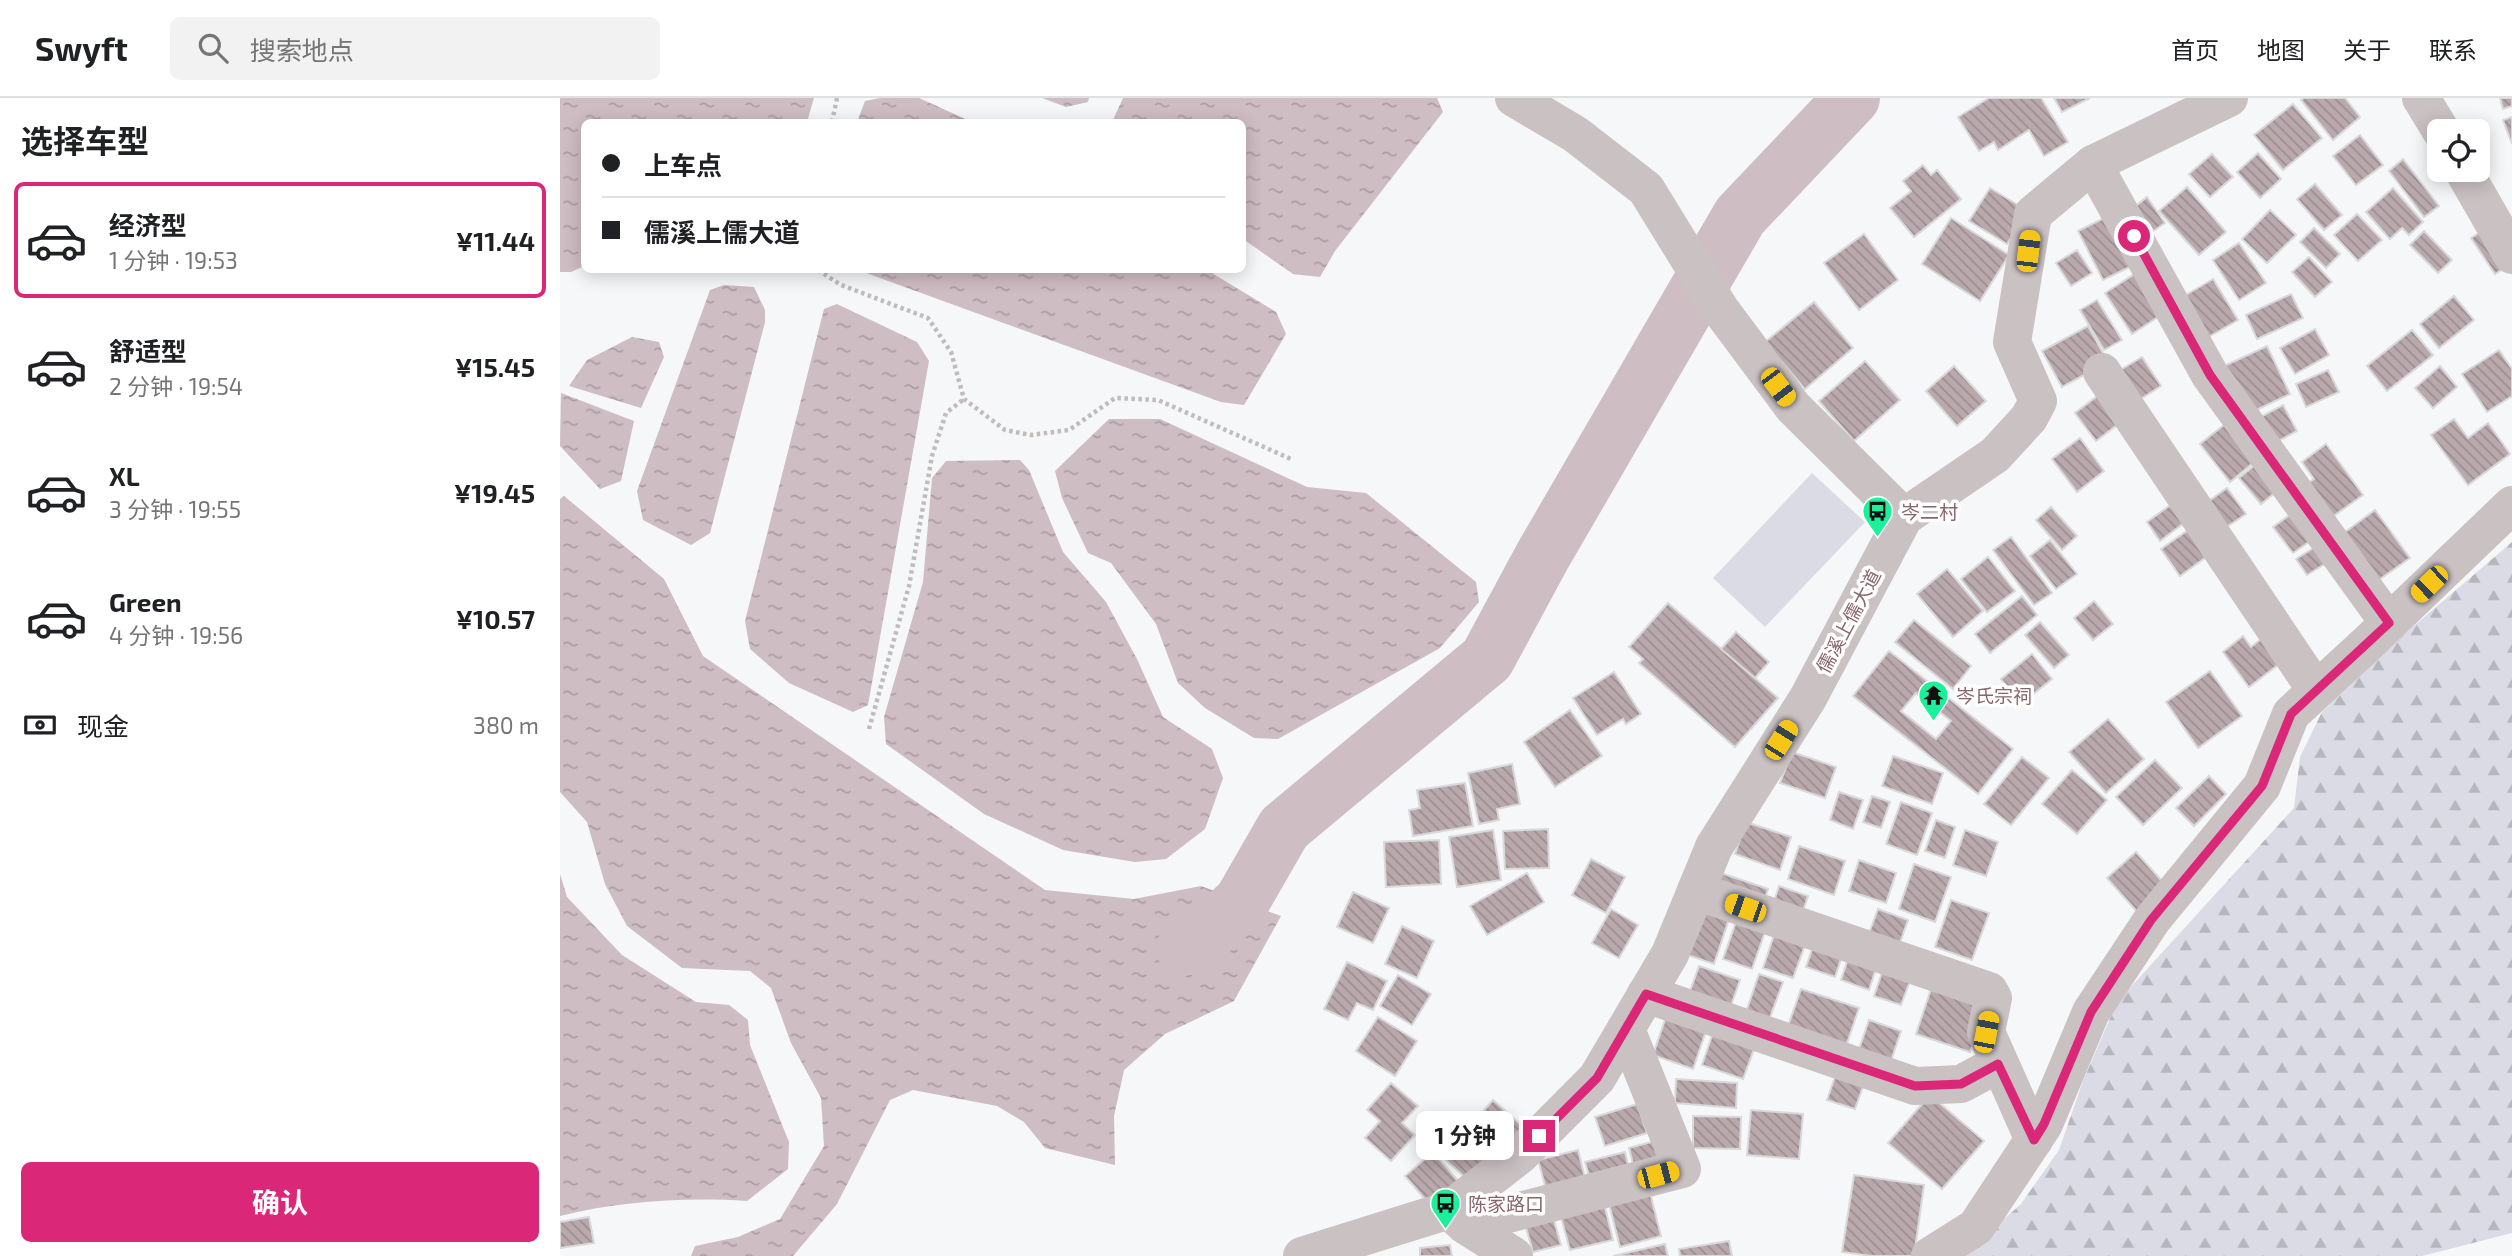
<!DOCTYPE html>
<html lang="zh">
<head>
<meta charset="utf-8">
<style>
	body { margin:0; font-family:"Exo 2","Noto Sans SC",sans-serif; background:#f2f2f2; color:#202124; height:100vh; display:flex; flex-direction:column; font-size:26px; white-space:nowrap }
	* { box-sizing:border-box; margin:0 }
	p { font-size:23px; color:#757577 }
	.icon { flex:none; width:38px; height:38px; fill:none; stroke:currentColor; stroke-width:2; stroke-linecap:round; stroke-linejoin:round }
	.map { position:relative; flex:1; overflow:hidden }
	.side { display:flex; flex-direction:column; background:#fff; width:560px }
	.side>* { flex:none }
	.top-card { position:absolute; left:21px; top:21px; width:665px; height:154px; border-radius:10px; box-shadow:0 4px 18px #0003; display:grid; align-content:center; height:154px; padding:0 21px; background:#fff }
	.fabs { position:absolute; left:1867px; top:21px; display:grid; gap:14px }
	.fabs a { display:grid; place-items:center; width:63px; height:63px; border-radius:10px; background:#fff; box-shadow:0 4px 18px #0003; font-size:35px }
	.end { position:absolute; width:32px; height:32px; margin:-16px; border:9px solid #db2777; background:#fff; box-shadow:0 0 0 4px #fff }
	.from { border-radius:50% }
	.bubble { position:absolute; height:49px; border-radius:10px; background:#fff; box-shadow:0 4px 18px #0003; font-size:23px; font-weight:700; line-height:49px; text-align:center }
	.car { position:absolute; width:21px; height:42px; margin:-21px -10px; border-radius:9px; box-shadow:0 0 5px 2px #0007; background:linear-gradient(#f5c518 24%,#345 0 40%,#f5c518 0 76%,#345 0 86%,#f5c518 0) }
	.top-card b { display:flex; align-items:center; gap:24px; height:66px; font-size:26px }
	.top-card b+b { border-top:2px solid #e0e0e0 }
	.top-card i { width:18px; height:18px; background:#202124 }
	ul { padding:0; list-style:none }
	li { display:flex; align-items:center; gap:21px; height:116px; margin:0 14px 10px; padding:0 7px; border:4px solid transparent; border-radius:10px }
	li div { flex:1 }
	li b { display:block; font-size:26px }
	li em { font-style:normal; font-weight:700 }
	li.on { border-color:#db2777 }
	li>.icon { width:63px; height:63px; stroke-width:1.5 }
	h2 { padding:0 21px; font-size:32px; line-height:84px }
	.pay { display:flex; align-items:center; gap:18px; height:77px; padding:0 21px; font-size:26px }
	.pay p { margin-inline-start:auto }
	.button { display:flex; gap:14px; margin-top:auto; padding:14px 21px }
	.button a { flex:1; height:80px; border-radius:10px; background:#db2777; color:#fff; font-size:28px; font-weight:700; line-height:80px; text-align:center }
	header { display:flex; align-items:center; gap:42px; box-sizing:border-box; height:98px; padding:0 35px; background:#fff; border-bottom:2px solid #e0e0e0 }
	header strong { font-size:33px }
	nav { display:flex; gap:38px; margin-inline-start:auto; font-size:24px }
	.search { width:490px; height:63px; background:#f2f2f2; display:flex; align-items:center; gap:18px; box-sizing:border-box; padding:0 24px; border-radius:10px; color:#757577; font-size:26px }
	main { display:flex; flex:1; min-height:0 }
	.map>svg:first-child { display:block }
</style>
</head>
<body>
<header>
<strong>Swyft</strong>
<div class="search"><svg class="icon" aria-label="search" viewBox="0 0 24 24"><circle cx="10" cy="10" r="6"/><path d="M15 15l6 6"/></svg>搜索地点</div>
<nav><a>首页</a><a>地图</a><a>关于</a><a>联系</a></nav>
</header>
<main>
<section class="side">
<h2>选择车型</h2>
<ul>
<li class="on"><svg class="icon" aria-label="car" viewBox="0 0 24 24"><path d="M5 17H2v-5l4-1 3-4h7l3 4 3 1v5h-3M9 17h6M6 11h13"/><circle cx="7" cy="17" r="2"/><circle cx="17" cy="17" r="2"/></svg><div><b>经济型</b><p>1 分钟 · 19:53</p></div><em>¥11.44</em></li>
<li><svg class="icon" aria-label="car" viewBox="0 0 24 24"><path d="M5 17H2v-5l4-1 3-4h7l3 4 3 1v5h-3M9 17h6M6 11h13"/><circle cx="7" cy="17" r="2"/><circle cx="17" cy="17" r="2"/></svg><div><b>舒适型</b><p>2 分钟 · 19:54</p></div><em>¥15.45</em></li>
<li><svg class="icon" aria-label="car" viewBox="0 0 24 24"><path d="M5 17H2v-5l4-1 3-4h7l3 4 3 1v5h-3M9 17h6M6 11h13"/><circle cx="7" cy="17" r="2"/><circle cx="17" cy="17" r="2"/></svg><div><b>XL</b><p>3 分钟 · 19:55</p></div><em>¥19.45</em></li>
<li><svg class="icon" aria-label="car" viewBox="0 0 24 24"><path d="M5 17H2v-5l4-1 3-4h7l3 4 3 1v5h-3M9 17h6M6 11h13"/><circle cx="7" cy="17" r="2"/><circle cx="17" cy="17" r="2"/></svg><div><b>Green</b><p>4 分钟 · 19:56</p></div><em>¥10.57</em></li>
</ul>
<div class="pay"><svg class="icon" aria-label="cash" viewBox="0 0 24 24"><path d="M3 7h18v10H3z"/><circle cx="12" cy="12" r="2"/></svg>现金<p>380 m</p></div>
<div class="button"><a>确认</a></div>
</section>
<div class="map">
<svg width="1952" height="1158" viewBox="0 0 1952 1158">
	<defs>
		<pattern id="forest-firs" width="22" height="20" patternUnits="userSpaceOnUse" patternTransform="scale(1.75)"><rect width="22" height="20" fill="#dbdbe5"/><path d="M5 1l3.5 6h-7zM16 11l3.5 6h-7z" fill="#b7b5be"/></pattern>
		<pattern id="water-ripples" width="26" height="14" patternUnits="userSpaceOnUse" patternTransform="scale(1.75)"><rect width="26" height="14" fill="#cebdc3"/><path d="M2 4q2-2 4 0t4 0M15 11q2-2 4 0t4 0" fill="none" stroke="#ad9da2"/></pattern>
		<pattern id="building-back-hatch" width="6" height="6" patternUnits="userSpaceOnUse" patternTransform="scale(1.75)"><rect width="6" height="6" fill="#b9a9ad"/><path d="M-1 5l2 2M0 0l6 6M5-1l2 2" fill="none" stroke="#9c8d91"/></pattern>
	</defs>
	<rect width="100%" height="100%" fill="#f5f7f8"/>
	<path fill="#dbdbe5" d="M1252,375L1305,424L1205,529L1153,480Z"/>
	<path fill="url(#forest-firs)" d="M1952,444V1135L1862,1158H1402L1461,1106L1499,1052L1523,983L1557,904L1734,710L1740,659L1762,614L1848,533Z"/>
	<g fill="url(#water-ripples)">
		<path d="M0,0H254L247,24H24V168L11,174H0Z"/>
		<path d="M320,0H359L412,24H297L305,3Z"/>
		<path d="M482,0H529L528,4L506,9Z"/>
		<path d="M563,0H877L883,14L775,153L760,179L733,176L683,141L682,24H552Z"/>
		<path d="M298,172H647L716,214L726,236L684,307L661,304Z"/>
		<path d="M164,187L194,189L205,212V224L150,435L131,447L83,422L77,393L150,192Z"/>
		<path d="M277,206L357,244L369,263L308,607L293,614L229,585L190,551L185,523L264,211Z"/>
		<path d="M72,239L99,244L104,259L81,310L9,288L27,262Z"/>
		<path d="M1,295L74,323L61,383L40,391L0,348Z"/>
		<path d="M549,321H600L747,389L806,395L916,484L919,504L880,550L718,641L694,640L645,610L618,585L596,526L551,465L528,455L502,400L495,373Z"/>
		<path d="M460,362L469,372L503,454L546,504L577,561L603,619L652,651L663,680L645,731L606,761L575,764L503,752L424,716L326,646L324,619L363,484L372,380L386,363Z"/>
		<path d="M4,398L104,481L143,558L485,792L574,801L641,788L721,818L674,903L605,936L564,972L554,1018L555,1067L485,1050L464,1024L437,1008L353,992L330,1002L277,1106L233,1158H131L135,1148L178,1139L220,1121L264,1048L261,1000L231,945L211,890L190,873L122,870L67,828L45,786L27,724L0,694V401Z"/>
		<path d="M0,776L7,799L62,857L136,904L169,907L188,922L190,947L229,1044L228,1071L187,1103C126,1099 60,1103 0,1118Z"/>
	</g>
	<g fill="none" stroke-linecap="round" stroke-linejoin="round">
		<path stroke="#cebdc3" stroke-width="56" d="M624,850L641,842L682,803L724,730L927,561L982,459L1180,118L1292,0"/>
	</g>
	<g fill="url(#building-back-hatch)" stroke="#d7d9da" stroke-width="2" fill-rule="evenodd">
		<path d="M1429,0H1481L1508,44L1484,58L1469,32L1438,52L1434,44L1419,53L1398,19Z"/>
		<path d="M1494,0H1530L1502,14Z"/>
		<path d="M1744,0H1785L1800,19L1773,42L1741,2Z"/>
		<path d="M1940,0H1952V8L1943,11Z"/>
		<path d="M1733,6L1762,40L1723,72L1694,37Z"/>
		<path d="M1952,19V46L1943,22Z"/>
		<path d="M1800,37L1823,67L1796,87L1773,58Z"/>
		<path d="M1698,55L1721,81L1700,100L1677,74Z"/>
		<path d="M1652,56L1673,79L1650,99L1629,76Z"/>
		<path d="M1843,61L1879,108L1864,119L1829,73Z"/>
		<path d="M1363,67L1371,77L1377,72L1401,101L1354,139L1330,110L1351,93L1343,83Z"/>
		<path d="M1755,86L1782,117L1764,132L1737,101Z"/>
		<path d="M1627,89L1666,134L1639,157L1599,113Z"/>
		<path d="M1430,90L1468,113L1447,146L1409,123Z"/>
		<path d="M1833,90L1863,124L1849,137L1842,130L1830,141L1806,114Z"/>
		<path d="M1587,99L1605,125L1586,138L1568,114Z"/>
		<path d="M1710,112L1736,137L1707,165L1682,141Z"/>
		<path d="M1552,116L1578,165L1543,182L1518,133Z"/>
		<path d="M1797,116L1822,142L1798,163L1774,137Z"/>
		<path d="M1391,120L1449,157L1420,203L1362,166Z"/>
		<path d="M1930,128L1952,165L1935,176L1911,140Z"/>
		<path d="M1754,130L1780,156L1766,170L1740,144Z"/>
		<path d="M1864,133L1892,162L1878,175L1850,147Z"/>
		<path d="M1304,136L1338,182L1299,212L1264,165Z"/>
		<path d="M1679,145L1706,185L1679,202L1653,162Z"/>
		<path d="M1517,152L1532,175L1511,188L1496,165Z"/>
		<path d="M1749,159L1772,184L1755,199L1732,174Z"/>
		<path d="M1581,172L1607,213L1572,236L1545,195Z"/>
		<path d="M1653,181L1678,222L1638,245L1614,204Z"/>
		<path d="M1731,196L1743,220L1697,241L1686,217Z"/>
		<path d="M1894,198L1914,222L1879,250L1860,226Z"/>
		<path d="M1537,202L1562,242L1544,252L1520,212Z"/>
		<path d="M1254,204L1293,250L1245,291L1205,244Z"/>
		<path d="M1528,228L1548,264L1502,289L1482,253Z"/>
		<path d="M1755,231L1769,257L1735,276L1720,250Z"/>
		<path d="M1852,232L1873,257L1827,293L1807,268Z"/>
		<path d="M1707,248L1730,296L1688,316L1664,268Z"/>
		<path d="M1939,252L1952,271V298L1927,314L1902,276Z"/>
		<path d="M1582,259L1601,288L1571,307L1552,277Z"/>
		<path d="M1305,263L1340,302L1294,343L1259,303Z"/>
		<path d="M1394,268L1426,303L1397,328L1366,293Z"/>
		<path d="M1880,268L1897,289L1873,310L1855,290Z"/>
		<path d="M1768,272L1779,294L1746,309L1736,286Z"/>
		<path d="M1544,293L1565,321L1536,343L1515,315Z"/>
		<path d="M1723,307L1737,333L1707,349L1693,323Z"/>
		<path d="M1894,321L1908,340L1928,325L1950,356L1908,387L1871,337Z"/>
		<path d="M1669,323L1699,360L1670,384L1640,346Z"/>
		<path d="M1520,340L1544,373L1517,394L1492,361Z"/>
		<path d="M1766,346L1803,397L1765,424L1740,390L1754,381L1742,364Z"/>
		<path d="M1695,367L1717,393L1701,406L1679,380Z"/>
		<path d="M1667,390L1686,416L1656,436L1638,411Z"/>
		<path d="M1616,403L1629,421L1600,443L1587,424Z"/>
		<path d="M1491,409L1517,438L1502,452L1476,422Z"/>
		<path d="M1815,412L1850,460L1810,488L1777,440Z"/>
		<path d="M1734,414L1753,441L1733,455L1713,429Z"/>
		<path d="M1634,428L1653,454L1620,478L1601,451Z"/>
		<path d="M1451,439L1492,495L1474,507L1433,452Z"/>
		<path d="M1490,442L1517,476L1496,491L1470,458Z"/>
		<path d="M1760,446L1771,462L1747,477L1736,461Z"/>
		<path d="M1428,459L1455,493L1427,514L1401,481Z"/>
		<path d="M1387,471L1423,513L1393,539L1357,496Z"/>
		<path d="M1462,498L1477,517L1430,555L1415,536Z"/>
		<path d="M1534,503L1553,526L1533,542L1514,520Z"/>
		<path d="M1108,505L1218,600L1175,649L1079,565L1083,561L1069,549Z"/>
		<path d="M1354,522L1411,568L1393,591L1335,544Z"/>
		<path d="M1480,524L1509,557L1494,570L1465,537Z"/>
		<path d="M1176,534L1209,564L1195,580L1161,551Z"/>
		<path d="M1683,538L1691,549L1705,538L1723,563L1689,589L1663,554Z"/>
		<path d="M1329,553L1453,651L1418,696L1293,598ZM1356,595L1391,623L1376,641L1341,613Z"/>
		<path d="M1472,556L1492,581L1461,606L1441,581Z"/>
		<path d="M1650,573L1682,618L1638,650L1606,604Z"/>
		<path d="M1054,574L1081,616L1066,626L1063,621L1037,637L1013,600Z"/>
		<path d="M1010,612L1042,658L995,689L964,644Z"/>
		<path d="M1548,621L1584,661L1546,695L1509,654Z"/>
		<path d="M1232,654L1276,669L1265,700L1220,685Z"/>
		<path d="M1333,658L1383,675L1372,706L1322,688Z"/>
		<path d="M1462,659L1489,680L1451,727L1424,706Z"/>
		<path d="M1595,662L1622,690L1583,727L1556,699Z"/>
		<path d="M952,666L960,706L937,711L939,722L919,726L908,675Z"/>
		<path d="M1512,672L1547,702L1517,736L1482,706Z"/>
		<path d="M1649,678L1666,696L1634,728L1616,710Z"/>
		<path d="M905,685L913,728L853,738L849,712L860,710L857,692Z"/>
		<path d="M1279,694L1303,702L1293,731L1270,722Z"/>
		<path d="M1312,698L1330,704L1321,730L1303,724Z"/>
		<path d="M1341,704L1372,715L1357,757L1326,746Z"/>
		<path d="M1376,722L1395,729L1385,760L1365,753Z"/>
		<path d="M1186,724L1231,739L1220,772L1175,756Z"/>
		<path d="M988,731L989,770L945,771L943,733Z"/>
		<path d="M933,732L941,782L897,789L889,739Z"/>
		<path d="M1405,732L1438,744L1426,778L1393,767Z"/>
		<path d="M879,742L881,786L826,789L824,744Z"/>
		<path d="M1239,748L1285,763L1274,797L1228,781Z"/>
		<path d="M1576,754L1609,791L1580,817L1547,780Z"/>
		<path d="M1031,761L1065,779L1046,815L1012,797Z"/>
		<path d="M1299,762L1336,775L1326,805L1289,793Z"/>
		<path d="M1354,766L1391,779L1375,824L1339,811Z"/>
		<path d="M967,775L984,804L927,837L910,808Z"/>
		<path d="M1161,775L1208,791L1202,809L1155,793Z"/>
		<path d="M1219,788L1248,798L1239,825L1210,816Z"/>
		<path d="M793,794L829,810L813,845L777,829Z"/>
		<path d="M1391,802L1429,815L1412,862L1375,849Z"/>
		<path d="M1051,811L1078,827L1059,860L1032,845Z"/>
		<path d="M1141,811L1169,821L1154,866L1125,856Z"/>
		<path d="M1318,811L1348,822L1336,856L1305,846Z"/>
		<path d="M1177,821L1206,831L1192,871L1163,861Z"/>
		<path d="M842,828L874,843L857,880L825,866Z"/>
		<path d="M1217,828L1248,839L1233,880L1203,870Z"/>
		<path d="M1256,840L1285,849L1275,879L1246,869Z"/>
		<path d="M1291,852L1319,861L1309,892L1281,882Z"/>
		<path d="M1326,863L1354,872L1341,907L1314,898Z"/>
		<path d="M787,864L827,883L813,912L797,905L788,922L764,911Z"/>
		<path d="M1139,868L1180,882L1169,913L1128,899Z"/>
		<path d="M1199,876L1223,884L1208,925L1185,917Z"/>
		<path d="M838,877L871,896L852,927L820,908Z"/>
		<path d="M1374,882L1428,901L1410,954L1356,936Z"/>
		<path d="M1241,891L1299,910L1285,951L1227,931Z"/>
		<path d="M1107,916L1147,930L1133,971L1093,957Z"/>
		<path d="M818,919L857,943L835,978L796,953Z"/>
		<path d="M1309,922L1341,933L1330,966L1298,954Z"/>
		<path d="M1155,929L1197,943L1183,981L1142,967Z"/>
		<path d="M1278,970L1306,980L1295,1011L1267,1002Z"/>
		<path d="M1116,981L1177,985L1176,1010L1115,1005Z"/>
		<path d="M831,985L858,1008L842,1025L855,1037L831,1063L805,1040L820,1023L807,1012Z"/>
		<path d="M1370,997L1424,1043L1382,1091L1328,1045Z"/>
		<path d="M933,1002L967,1032L948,1053L914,1024Z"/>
		<path d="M1077,1006L1087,1035L1045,1048L1035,1019Z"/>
		<path d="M1191,1012L1243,1016L1239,1061L1187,1057Z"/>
		<path d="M1133,1018L1181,1019L1180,1051L1133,1050Z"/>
		<path d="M902,1027L932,1054L907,1081L878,1055Z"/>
		<path d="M1106,1040L1112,1065L1075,1074L1069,1050Z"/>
		<path d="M1018,1052L1027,1088L988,1098L978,1062Z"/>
		<path d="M873,1054L899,1084L871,1108L845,1078Z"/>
		<path d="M1065,1054L1070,1075L1031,1085L1025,1064Z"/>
		<path d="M1294,1077L1364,1087L1354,1158H1312L1282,1154Z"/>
		<path d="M1088,1087L1101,1138L1060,1149L1047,1098Z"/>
		<path d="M1043,1101L1053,1142L1010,1152L999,1112Z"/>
		<path d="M991,1112L1001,1147L973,1154L963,1119Z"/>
		<path d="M29,1119L34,1145L0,1150V1124Z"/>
		<path d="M1169,1143L1172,1158H1120L1119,1151Z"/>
		<path d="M1105,1146L1108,1158H1053Z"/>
		<path d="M890,1147L892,1158H860V1150Z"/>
	</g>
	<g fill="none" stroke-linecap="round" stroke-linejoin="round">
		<g stroke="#c1bbbc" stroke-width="4.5" stroke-dasharray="3.5 3.5" stroke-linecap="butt">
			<path d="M272,24L277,0"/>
			<path d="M258,172L281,187L368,220L391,254L404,301L445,332L471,337L509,332L555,300L598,302L731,361"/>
			<path d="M309,631L349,488L372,358L386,315L404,301"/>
		</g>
		<g stroke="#cac1c3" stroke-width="38">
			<path d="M954,0L1015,36L1086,91L1160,211L1233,309L1344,419"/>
			<path d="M1861,0L1881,33"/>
			<path d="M1533,66L1650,277L1829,525"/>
			<path d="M1903,72L1952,157"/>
			<path d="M1542,274L1756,592"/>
			<path d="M1136,793L1429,893L1433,900L1426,934L1474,1042"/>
			<path d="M1086,896L1355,988L1401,986L1438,966"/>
			<path d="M895,1118L905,1127L954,1158"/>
			<path d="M905,1127L1122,1071L1066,931"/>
			<path d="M742,1158L889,1112L960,1057L1037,980L1110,856L1154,749L1248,600L1344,419L1435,357L1469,320L1478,303L1452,244L1473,116L1533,66L1669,0"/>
			<path d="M1370,1158L1416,1129L1484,1026L1531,914L1592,822L1702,688L1731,616L1808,545L1952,407"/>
		</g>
	</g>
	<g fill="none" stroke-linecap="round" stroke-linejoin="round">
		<path stroke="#db2777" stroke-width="9" d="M979,1038L1037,980L1086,896L1355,988L1401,986L1438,966L1474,1042L1484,1026L1531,914L1591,822L1702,688L1731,616L1829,525L1650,277L1574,138"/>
	</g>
	<defs>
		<symbol id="bus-pin" viewBox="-11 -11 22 30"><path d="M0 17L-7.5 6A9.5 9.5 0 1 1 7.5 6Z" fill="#1df09b" stroke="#fff"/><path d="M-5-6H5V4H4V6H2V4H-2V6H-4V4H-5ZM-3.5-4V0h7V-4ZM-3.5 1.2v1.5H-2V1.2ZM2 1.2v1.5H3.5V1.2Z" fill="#111"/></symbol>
		<symbol id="temple-pin" viewBox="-11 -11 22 30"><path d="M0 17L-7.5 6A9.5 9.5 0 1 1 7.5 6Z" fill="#1df09b" stroke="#fff"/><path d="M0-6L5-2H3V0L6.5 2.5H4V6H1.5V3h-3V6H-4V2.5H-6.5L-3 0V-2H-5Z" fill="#111"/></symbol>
	</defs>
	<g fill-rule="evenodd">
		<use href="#bus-pin" x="1300" y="396" width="35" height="47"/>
		<use href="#temple-pin" x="1356" y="580" width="35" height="47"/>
		<use href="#bus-pin" x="868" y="1088" width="35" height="47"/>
	</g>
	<g text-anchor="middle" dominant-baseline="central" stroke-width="7" stroke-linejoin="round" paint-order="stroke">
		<g font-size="19" fill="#88656c" stroke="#fff" text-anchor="start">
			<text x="1341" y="413">岑二村</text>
			<text x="1396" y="597">岑氏宗祠</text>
			<text x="908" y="1105">陈家路口</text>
		</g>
		<g font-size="19" fill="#88656c" stroke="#fff">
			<text transform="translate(1288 523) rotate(-62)">儒溪上儒大道</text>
		</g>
	</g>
</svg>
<div class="fabs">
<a><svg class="icon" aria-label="locate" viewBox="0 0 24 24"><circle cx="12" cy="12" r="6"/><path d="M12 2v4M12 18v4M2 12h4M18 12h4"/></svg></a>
</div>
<i class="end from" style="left:1574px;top:138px"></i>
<i class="end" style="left:979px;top:1038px"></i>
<div class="bubble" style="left:856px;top:1013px;width:98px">1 分钟</div>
<i class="car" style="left:1468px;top:153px;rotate:7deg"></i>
<i class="car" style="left:1218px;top:289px;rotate:143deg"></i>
<i class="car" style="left:1869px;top:486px;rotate:226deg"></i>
<i class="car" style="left:1221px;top:642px;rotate:32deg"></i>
<i class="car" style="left:1185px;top:810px;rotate:289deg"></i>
<i class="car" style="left:1426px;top:934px;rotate:11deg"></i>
<i class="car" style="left:1098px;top:1077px;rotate:75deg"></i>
<div class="top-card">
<b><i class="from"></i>上车点</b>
<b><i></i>儒溪上儒大道</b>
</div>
</div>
</main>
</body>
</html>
